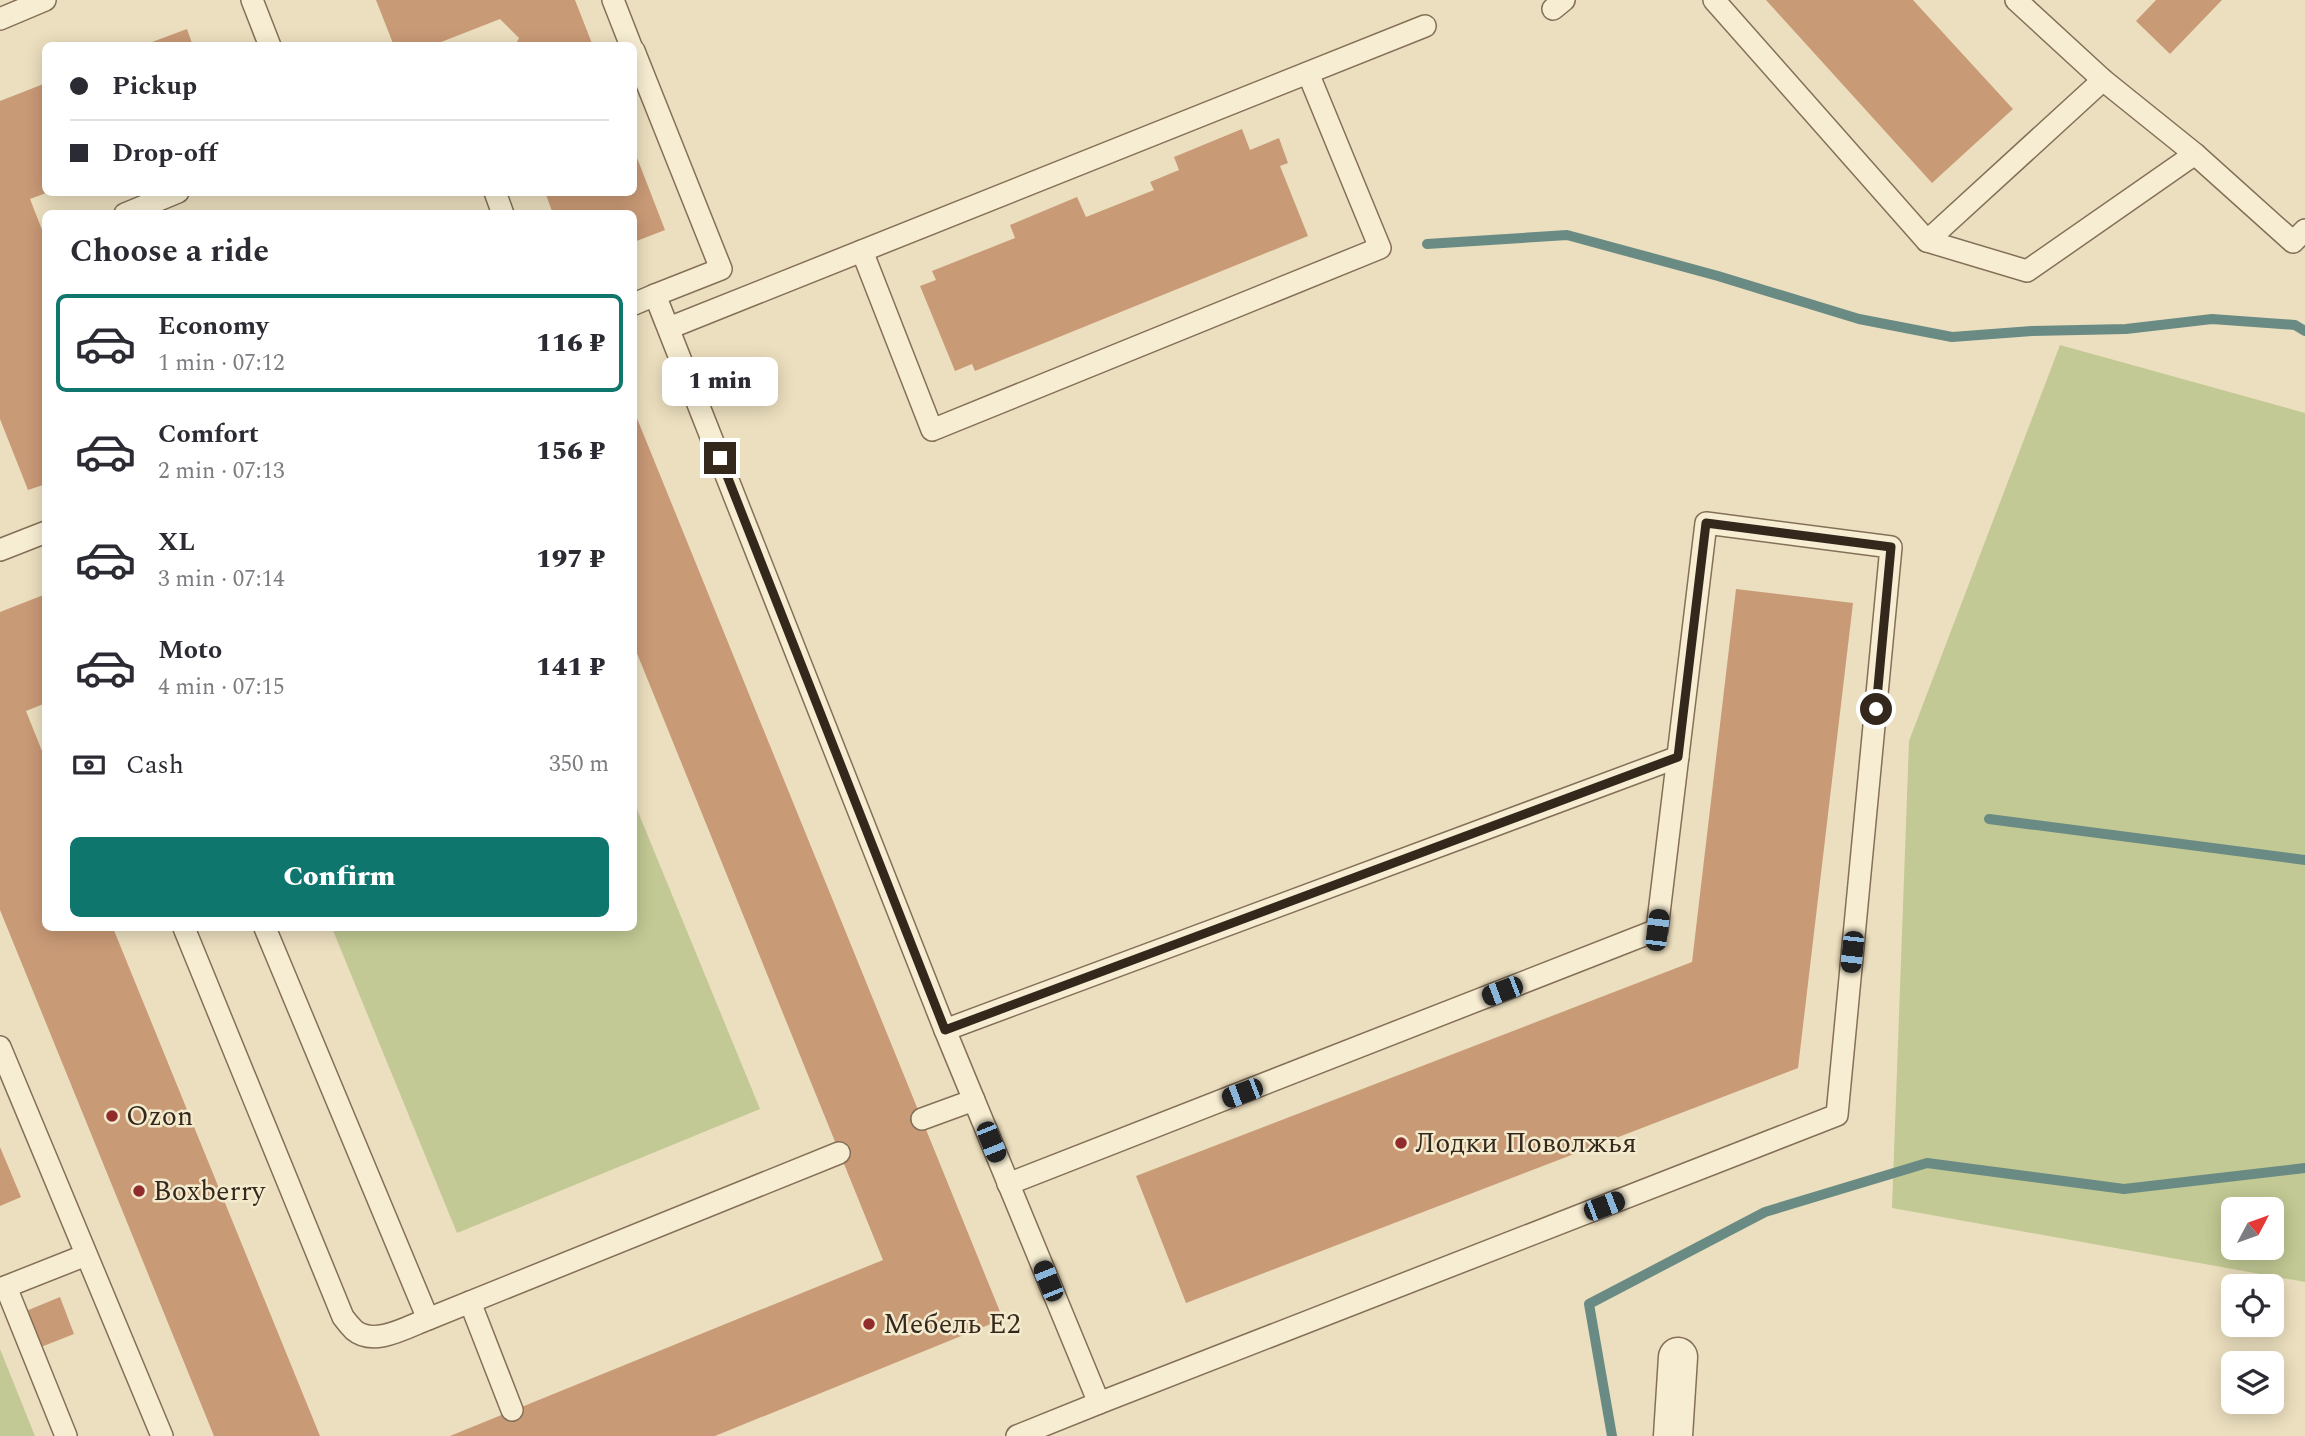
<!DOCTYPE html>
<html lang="en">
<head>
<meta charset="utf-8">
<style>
	body { margin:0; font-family:Spectral,serif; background:#f7f7f7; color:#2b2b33; height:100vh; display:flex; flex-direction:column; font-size:26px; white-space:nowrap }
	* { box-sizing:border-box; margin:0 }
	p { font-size:23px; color:#7c7c81 }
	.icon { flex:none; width:38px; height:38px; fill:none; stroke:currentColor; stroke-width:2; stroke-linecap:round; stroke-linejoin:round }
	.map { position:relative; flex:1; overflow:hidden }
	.drawer { position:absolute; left:42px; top:210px; width:595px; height:721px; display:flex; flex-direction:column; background:#fff; border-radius:10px; box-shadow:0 4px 18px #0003 }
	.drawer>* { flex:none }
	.top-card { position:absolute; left:42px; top:42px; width:595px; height:154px; border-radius:10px; box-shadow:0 4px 18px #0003; display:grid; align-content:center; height:154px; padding:0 28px; background:#fff }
	.needle { width:46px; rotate:49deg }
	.buttons { position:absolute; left:2221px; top:1197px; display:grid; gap:14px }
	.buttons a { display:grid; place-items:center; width:63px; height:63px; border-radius:10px; background:#fff; box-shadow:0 4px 18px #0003; font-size:35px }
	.end { position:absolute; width:32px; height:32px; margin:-16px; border:9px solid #34281c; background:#fff; box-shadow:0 0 0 4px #fff }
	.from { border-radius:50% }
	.bubble { position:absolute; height:49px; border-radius:10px; background:#fff; box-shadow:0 4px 18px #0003; font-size:23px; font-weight:800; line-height:49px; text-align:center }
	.car { position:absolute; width:21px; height:42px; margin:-21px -10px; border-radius:9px; box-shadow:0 0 5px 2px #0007; background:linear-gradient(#222 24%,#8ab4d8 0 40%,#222 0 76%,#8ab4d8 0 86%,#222 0) }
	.top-card b { display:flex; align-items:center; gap:24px; height:66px; font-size:26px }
	.top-card b+b { border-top:2px solid #e1e1e2 }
	.top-card i { width:18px; height:18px; background:#2b2b33 }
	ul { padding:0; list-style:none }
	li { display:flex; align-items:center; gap:21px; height:98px; margin:0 14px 10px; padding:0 14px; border:4px solid transparent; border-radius:10px }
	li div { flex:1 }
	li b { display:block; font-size:26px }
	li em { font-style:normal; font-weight:800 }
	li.on { border-color:#0f766e }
	li>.icon { width:63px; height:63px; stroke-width:1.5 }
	h2 { padding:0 28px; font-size:32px; line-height:84px }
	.pay { display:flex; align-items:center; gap:18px; height:77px; padding:0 28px; font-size:26px }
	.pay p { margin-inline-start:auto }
	.primary-button { display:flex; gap:14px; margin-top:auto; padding:14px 28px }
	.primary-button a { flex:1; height:80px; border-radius:10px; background:#0f766e; color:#fff; font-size:28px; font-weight:800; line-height:80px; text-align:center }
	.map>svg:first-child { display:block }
</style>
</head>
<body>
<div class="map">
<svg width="2305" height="1436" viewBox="0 0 2305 1436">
	<rect width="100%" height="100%" fill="#ecdfbf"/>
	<g fill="#c2c994" fill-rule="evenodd">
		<path d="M2060,345L2305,413V1282L1892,1208L1909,741ZM2233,1209H2272V1248H2233Z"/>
		<path d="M634,802L760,1109L457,1233L332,928H634Z"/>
		<path d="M0,1349L35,1436H0Z"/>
	</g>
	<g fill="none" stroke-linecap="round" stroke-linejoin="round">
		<g stroke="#6a8b83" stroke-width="10">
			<path d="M1427,244L1567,235L1718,276L1859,319L1952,337L2032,331L2126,329L2212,319L2295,325L2305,331"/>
			<path d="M1989,819L2305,860"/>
			<path d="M1612,1436L1589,1304L1765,1212L1927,1163L2124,1189L2305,1168"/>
		</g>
	</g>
	<g fill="#c99a76">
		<path d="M376,0H575L593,46H515L519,38L500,19L431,46H394Z"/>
		<path d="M1766,0H1913L2013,109L1932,183Z"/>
		<path d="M2156,0H2222L2170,54L2136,21Z"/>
		<path d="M187,29L193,46H144V45Z"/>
		<path d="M46,83V193L30,199L46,240V484L28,490L0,419V101Z"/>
		<path d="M1242,129L1250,150L1279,138L1288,163L1280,166L1308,236L975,371L972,364L955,371L920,286L936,280L932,271L1015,238L1010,225L1077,197L1086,217L1154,190L1150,182L1179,170L1174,157Z"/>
		<path d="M634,150L665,230L634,242V214H553L545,192H634Z"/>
		<path d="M634,411L1003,1319L715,1436H450L883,1260L634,646Z"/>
		<path d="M1736,589L1853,603L1798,1068L1186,1303L1136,1176L1692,962Z"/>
		<path d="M46,594V703L26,711L46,761V928H113L320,1436H214L0,910V612Z"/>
		<path d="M0,1147L21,1197L0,1206Z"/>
		<path d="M60,1297L74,1334L41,1347L26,1311Z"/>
	</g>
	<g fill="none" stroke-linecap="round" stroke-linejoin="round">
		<defs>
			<g id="service">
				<path d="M252,0L270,46"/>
				<path d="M613,0L631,46"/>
				<path d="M1714,0L1927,241L2103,80"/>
				<path d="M2016,0L2103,80L2195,154L2293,242L2305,230"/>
				<path d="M1553,9L1564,0"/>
				<path d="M0,19L45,0"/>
				<path d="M634,51L721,269L655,295"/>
				<path d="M495,192L503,214"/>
				<path d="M125,214L178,192"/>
				<path d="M1927,241L2027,271L2195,154"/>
				<path d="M862,251L932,430L1380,248L1308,73"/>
				<path d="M634,304L655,295L945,1030L1099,1403L1017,1436"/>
				<path d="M669,328L1425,26"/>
				<path d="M0,550L46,532"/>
				<path d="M184,928L343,1317C346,1321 350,1326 354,1330C374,1347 407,1327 428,1319L265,928"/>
				<path d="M945,1030L1678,757"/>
				<path d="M0,1047L162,1436"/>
				<path d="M922,1119L974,1100"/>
				<path d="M1008,1184L1657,930L1706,523L1891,547L1837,1115L1099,1403"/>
				<path d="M6,1287L66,1436"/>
				<path d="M0,1289L86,1255"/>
				<path d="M470,1302L512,1410"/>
				<path d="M428,1319L839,1153"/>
			</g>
			<path id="minor" d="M1673,1436L1678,1357"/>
		</defs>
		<use href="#service" stroke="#847058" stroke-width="24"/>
		<use href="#minor" stroke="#847058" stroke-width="41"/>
		<use href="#service" stroke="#f7edd2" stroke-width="21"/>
		<use href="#minor" stroke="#f7edd2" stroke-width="38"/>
	</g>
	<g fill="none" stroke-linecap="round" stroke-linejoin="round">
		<path stroke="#34281c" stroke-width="9" d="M720,458L945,1030L1678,757L1706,523L1891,547L1876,709"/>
	</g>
	<g fill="#902c2b" stroke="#f4eace" stroke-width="2.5">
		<circle cx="112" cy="1116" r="7"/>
		<circle cx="1401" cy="1143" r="7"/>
		<circle cx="139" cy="1191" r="7"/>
		<circle cx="869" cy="1324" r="7"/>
	</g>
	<g text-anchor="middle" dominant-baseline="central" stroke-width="5" stroke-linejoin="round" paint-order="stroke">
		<g font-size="28" fill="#34281c" stroke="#f4eace" text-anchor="start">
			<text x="126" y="1116">Ozon</text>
			<text x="1415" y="1143">Лодки Поволжья</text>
			<text x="153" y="1191">Boxberry</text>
			<text x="883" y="1324">Мебель Е2</text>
		</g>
	</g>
</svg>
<div class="buttons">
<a><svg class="needle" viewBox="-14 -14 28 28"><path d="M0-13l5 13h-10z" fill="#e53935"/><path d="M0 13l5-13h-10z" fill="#7c7c81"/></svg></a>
<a><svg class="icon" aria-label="locate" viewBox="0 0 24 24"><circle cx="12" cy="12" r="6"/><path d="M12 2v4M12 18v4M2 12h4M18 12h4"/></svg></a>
<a><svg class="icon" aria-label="layers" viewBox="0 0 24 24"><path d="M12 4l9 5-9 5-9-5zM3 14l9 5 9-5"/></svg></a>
</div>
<i class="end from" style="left:1876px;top:709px"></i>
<i class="end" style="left:720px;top:458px"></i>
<div class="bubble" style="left:662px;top:357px;width:116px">1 min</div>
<i class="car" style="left:1657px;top:930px;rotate:7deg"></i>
<i class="car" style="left:1852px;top:952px;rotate:186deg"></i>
<i class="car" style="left:1502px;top:991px;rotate:249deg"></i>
<i class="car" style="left:1242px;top:1093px;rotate:249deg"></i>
<i class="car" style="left:991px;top:1142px;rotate:158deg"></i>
<i class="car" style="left:1604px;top:1206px;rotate:69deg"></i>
<i class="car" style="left:1048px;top:1281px;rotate:338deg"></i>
<div class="top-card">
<b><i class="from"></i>Pickup</b>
<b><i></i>Drop-off</b>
</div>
<section class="drawer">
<h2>Choose a ride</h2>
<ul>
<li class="on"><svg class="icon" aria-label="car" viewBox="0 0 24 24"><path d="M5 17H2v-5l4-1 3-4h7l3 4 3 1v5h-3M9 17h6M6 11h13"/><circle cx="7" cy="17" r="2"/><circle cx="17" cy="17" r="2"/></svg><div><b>Economy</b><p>1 min · 07:12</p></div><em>116 ₽</em></li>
<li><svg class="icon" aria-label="car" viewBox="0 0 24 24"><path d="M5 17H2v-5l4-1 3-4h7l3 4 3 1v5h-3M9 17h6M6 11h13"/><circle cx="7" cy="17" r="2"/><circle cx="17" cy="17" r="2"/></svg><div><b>Comfort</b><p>2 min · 07:13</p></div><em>156 ₽</em></li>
<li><svg class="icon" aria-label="car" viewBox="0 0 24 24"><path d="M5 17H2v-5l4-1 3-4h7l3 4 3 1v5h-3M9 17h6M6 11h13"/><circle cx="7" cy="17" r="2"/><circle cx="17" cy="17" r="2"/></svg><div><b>XL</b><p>3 min · 07:14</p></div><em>197 ₽</em></li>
<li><svg class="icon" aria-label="car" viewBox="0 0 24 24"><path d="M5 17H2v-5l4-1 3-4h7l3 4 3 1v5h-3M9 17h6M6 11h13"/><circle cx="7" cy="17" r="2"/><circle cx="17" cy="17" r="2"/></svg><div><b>Moto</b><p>4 min · 07:15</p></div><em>141 ₽</em></li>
</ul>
<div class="pay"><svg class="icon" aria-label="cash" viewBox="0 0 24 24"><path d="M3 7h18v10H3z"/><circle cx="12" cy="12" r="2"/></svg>Cash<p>350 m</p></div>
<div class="primary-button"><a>Confirm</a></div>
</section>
</div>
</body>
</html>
